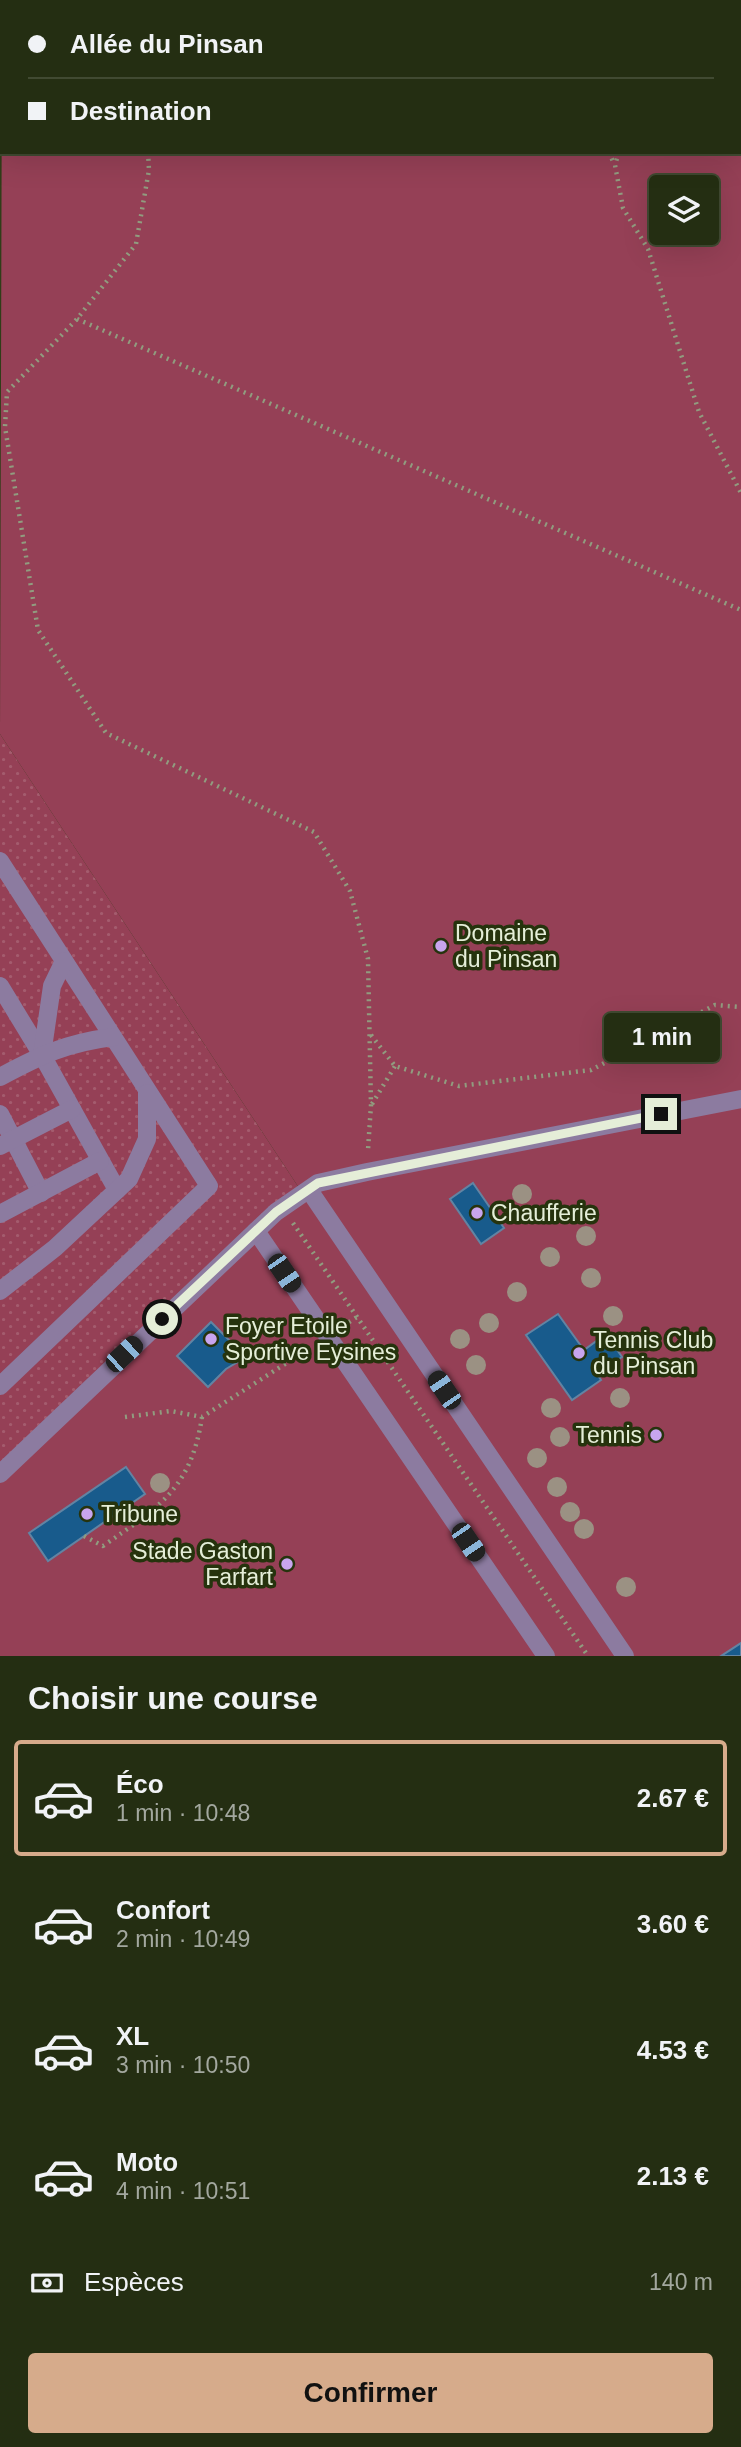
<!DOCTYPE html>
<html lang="fr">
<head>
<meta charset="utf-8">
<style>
	body { margin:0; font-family:Arial,sans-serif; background:#2c361b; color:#f1f3f6; height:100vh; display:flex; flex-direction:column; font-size:26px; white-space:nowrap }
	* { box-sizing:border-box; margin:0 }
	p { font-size:23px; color:#a3a89f }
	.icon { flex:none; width:38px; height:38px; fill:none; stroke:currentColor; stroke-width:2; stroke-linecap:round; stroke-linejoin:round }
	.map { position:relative; height:1656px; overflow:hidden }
	.drawer { display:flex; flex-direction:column; background:#242e12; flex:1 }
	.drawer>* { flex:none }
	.top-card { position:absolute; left:0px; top:0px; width:742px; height:154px; box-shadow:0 7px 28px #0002,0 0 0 2px #414a32; display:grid; align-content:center; height:154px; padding:0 28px; background:#242e12 }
	.buttons { position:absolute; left:649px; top:175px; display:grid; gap:14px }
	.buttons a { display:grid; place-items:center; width:70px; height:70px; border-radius:7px; background:#242e12; box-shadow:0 7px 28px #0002,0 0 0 2px #414a32; font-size:35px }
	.end { position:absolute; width:32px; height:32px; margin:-16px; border:9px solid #e5eed8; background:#111; box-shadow:0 0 0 4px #111 }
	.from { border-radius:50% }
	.bubble { position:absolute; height:49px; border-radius:7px; background:#242e12; box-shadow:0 7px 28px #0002,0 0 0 2px #414a32; font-size:23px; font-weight:700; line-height:49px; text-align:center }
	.car { position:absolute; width:21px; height:42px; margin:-21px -10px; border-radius:9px; box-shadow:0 0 5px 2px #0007; background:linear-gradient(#222 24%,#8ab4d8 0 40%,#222 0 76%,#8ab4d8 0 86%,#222 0) }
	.top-card b { display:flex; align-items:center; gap:24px; height:66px; font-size:26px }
	.top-card b+b { border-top:2px solid #414a32 }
	.top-card i { width:18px; height:18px; background:#f1f3f6 }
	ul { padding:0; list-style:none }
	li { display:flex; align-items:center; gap:21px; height:116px; margin:0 14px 10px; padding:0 14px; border:4px solid transparent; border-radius:7px }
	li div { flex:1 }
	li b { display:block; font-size:26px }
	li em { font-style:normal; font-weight:700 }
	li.selected { border-color:#d6ab8b }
	li>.icon { width:63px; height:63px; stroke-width:1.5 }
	h2 { padding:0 28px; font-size:32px; line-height:84px }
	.pay { display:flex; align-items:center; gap:18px; height:77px; padding:0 28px; font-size:26px }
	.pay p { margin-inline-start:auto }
	.button { display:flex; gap:14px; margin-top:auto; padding:14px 28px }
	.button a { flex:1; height:80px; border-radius:7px; background:#d6ab8b; color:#111; font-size:28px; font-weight:700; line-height:80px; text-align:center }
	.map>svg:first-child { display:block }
</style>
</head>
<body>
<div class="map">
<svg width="741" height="1656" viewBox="0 0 741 1656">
	<defs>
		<pattern id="grass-dots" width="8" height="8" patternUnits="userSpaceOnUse" patternTransform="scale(1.75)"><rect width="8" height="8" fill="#954056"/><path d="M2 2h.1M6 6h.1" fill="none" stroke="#a45c6e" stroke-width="1.8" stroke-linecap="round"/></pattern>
	</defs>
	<rect width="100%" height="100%" fill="#303d18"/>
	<path fill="url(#grass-dots)" d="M0,734L303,1194L0,1474Z"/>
	<path fill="#954056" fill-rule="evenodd" d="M13,0H741V1656H0V1474L303,1194L0,734L2,24V152H740V2H12ZM662,187H707V233H662Z"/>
	<g fill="#185b8c" stroke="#6284a3" stroke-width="2">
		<path d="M473,1183L504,1228L481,1244L450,1199Z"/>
		<path d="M558,1314L584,1350L606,1334L622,1357L597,1374L601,1380L572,1400L526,1335Z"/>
		<path d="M211,1322L246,1357L226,1369L208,1387L177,1356Z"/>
		<path d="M126,1467L145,1494L48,1561L29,1533Z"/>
		<path d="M741,1643V1656H721Z"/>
	</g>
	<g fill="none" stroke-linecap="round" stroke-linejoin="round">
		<g stroke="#919c7f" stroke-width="4.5" stroke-dasharray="2 5" stroke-linecap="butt">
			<path d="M514,0L516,2"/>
			<path d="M169,2L170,0"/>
			<path d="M738,2L740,0"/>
			<path d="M148,152L149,170L136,244L77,319L7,392L5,427L38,630L106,733L314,832L350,891L368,959L371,1105L368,1150"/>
			<path d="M609,152L614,164"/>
			<path d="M619,152L615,165L623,208L648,249L699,412L741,493"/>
			<path d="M77,319L741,610"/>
			<path d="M371,1035L395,1066L459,1086L591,1070L715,1005L741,1007"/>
			<path d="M372,1104L395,1066"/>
			<path d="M293,1223L588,1656"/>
			<path d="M343,1326L357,1317"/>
			<path d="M125,1417L171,1411L202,1417L310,1348"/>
			<path d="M84,1536L103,1546C159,1507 191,1489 202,1417"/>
		</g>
		<g stroke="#8c7ba0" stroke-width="18">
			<path d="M0,861L209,1186L0,1386"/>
			<path d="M0,986L42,1055L117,1190"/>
			<path d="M42,1055L52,986L64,961"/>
			<path d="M0,1077C41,1055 66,1043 113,1037"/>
			<path d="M0,1114L41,1193"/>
			<path d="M0,1146L72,1109"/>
			<path d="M309,1190L625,1656"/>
			<path d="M0,1214L100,1161"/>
			<path d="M256,1231L546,1656"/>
			<path d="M0,1291L55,1248L129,1179L147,1139V1093"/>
			<path d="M0,1474L276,1212L318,1183L367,1172L741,1099"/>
		</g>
	</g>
	<g fill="#9b9183">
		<circle cx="522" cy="1194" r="10"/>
		<circle cx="586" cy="1236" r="10"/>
		<circle cx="550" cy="1257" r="10"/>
		<circle cx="591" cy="1278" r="10"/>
		<circle cx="517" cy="1292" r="10"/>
		<circle cx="613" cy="1316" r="10"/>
		<circle cx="489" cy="1323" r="10"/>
		<circle cx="460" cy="1339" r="10"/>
		<circle cx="476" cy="1365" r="10"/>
		<circle cx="620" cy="1398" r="10"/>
		<circle cx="551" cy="1408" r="10"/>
		<circle cx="560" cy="1437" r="10"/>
		<circle cx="537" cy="1458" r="10"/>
		<circle cx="160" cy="1483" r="10"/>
		<circle cx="557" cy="1487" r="10"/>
		<circle cx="570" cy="1512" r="10"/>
		<circle cx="584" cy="1529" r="10"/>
		<circle cx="626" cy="1587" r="10"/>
	</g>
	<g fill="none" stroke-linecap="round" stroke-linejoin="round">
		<path stroke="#e5eed8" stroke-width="9" d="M162,1319L276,1212L318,1183L661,1114"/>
	</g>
	<g fill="#c8a5ee" stroke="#26330d" stroke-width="2.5">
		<circle cx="441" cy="946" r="7"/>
		<circle cx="477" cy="1213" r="7"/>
		<circle cx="211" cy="1339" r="7"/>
		<circle cx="579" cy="1353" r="7"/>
		<circle cx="656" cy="1435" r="7"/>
		<circle cx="87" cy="1514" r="7"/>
		<circle cx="287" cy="1564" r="7"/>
	</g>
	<g text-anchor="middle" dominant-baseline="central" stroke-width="7" stroke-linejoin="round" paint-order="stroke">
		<g font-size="23" fill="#e5eed8" stroke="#26330d" text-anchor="start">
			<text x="455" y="933">Domaine<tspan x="455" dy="26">du Pinsan</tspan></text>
			<text x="491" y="1213">Chaufferie</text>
			<text x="225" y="1326">Foyer Etoile<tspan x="225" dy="26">Sportive Eysines</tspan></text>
			<text x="593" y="1340">Tennis Club<tspan x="593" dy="26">du Pinsan</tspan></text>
			<text x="642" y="1435" text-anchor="end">Tennis</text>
			<text x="101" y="1514">Tribune</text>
			<text x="273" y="1551" text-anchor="end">Stade Gaston<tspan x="273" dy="26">Farfart</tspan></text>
		</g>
	</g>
</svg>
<div class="buttons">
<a><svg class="icon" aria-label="layers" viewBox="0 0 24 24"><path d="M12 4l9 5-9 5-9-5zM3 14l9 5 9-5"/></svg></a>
</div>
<i class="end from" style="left:162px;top:1319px"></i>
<i class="end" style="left:661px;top:1114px"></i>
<div class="bubble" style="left:604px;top:1013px;width:116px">1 min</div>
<i class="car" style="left:284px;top:1273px;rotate:146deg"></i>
<i class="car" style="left:124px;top:1354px;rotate:47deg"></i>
<i class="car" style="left:444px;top:1390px;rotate:326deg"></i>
<i class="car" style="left:468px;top:1542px;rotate:146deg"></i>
<div class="top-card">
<b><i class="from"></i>Allée du Pinsan</b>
<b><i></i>Destination</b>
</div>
</div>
<section class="drawer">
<h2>Choisir une course</h2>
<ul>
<li class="selected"><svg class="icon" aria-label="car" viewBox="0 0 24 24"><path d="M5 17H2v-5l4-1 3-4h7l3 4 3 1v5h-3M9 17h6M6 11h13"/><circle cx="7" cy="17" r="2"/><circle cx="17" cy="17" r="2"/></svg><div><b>Éco</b><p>1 min · 10:48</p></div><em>2.67 €</em></li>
<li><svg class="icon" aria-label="car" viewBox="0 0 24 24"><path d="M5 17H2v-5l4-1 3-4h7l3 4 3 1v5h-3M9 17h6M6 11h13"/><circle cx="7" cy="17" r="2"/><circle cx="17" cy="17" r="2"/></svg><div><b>Confort</b><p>2 min · 10:49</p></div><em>3.60 €</em></li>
<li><svg class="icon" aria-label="car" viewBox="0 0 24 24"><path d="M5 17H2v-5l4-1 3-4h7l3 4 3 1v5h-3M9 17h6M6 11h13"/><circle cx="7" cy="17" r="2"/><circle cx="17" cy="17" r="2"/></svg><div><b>XL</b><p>3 min · 10:50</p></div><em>4.53 €</em></li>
<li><svg class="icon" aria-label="car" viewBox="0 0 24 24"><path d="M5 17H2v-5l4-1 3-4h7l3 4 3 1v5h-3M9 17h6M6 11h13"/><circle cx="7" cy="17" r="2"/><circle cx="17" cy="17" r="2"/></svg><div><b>Moto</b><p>4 min · 10:51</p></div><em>2.13 €</em></li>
</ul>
<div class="pay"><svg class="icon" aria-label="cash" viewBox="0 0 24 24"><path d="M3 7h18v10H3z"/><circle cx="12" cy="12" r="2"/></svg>Espèces<p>140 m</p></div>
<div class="button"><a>Confirmer</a></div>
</section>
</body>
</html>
